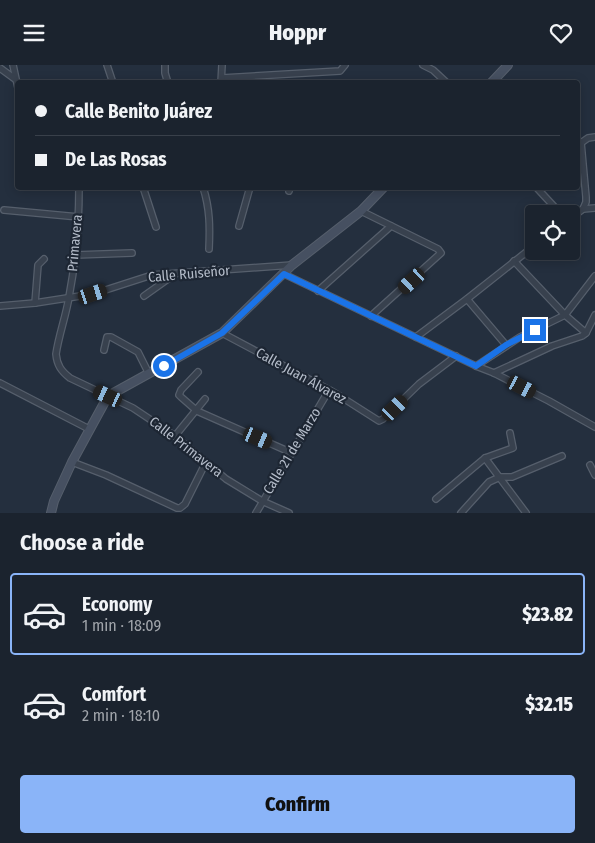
<!DOCTYPE html>
<html lang="en">
<head>
<meta charset="utf-8">
<style>
	body { margin:0; font-family:"Fira Sans Condensed",sans-serif; background:#282f3a; color:#f1f3f6; height:100vh; display:flex; flex-direction:column; font-size:19px; white-space:nowrap }
	* { box-sizing:border-box; margin:0 }
	p { font-size:16px; color:#a0a4aa }
	.icon { flex:none; width:28px; height:28px; fill:none; stroke:currentColor; stroke-width:2; stroke-linecap:round; stroke-linejoin:round }
	.map { position:relative; height:448px; overflow:hidden }
	.sheet { display:flex; flex-direction:column; background:#1b232e; flex:1 }
	.sheet>* { flex:none }
	.banner { position:absolute; left:15px; top:15px; width:565px; height:110px; border-radius:5px; box-shadow:0 2px 12px #0003,0 0 0 1px #39404a; display:grid; align-content:center; height:110px; padding:0 20px; background:#1b232e }
	.fabs { position:absolute; left:525px; top:140px; display:grid; gap:10px }
	.fabs a { display:grid; place-items:center; width:55px; height:55px; border-radius:5px; background:#1b232e; box-shadow:0 2px 12px #0003,0 0 0 1px #39404a; font-size:25px }
	.end { position:absolute; width:22px; height:22px; margin:-11px; border:6px solid #1a73e8; background:#fff; box-shadow:0 0 0 2px #fff }
	.from { border-radius:50% }
	.car { position:absolute; width:15px; height:30px; margin:-15px -8px; border-radius:6px; box-shadow:0 0 4px 1px #0007; background:linear-gradient(#222 24%,#8ab4d8 0 40%,#222 0 76%,#8ab4d8 0 86%,#222 0) }
	.banner b { display:flex; align-items:center; gap:18px; height:48px; font-size:19px }
	.banner b+b { border-top:1px solid #39404a }
	.banner i { width:12px; height:12px; background:#f1f3f6 }
	ul { padding:0; list-style:none }
	li { display:flex; align-items:center; gap:15px; height:82px; margin:0 10px 8px; padding:0 10px; border:2px solid transparent; border-radius:5px }
	li div { flex:1 }
	li b { display:block; font-size:19px }
	li em { font-style:normal; font-weight:800 }
	li.active { border-color:#8ab4f8 }
	li>.icon { width:45px; height:45px; stroke-width:1.5 }
	h2 { padding:0 20px; font-size:22px; line-height:60px }
	.button { display:flex; gap:10px; margin-top:auto; padding:10px 20px }
	.button a { flex:1; height:58px; border-radius:5px; background:#8ab4f8; color:#111; font-size:20px; font-weight:800; line-height:58px; text-align:center }
	header { display:flex; justify-content:space-between; align-items:center; height:65px; padding:0 20px; background:#1b232e; font-size:22px; font-weight:800 }
	.map>svg:first-child { display:block }
</style>
</head>
<body>
<header><svg class="icon" aria-label="menu" viewBox="0 0 24 24"><path d="M4 6h16M4 12h16M4 18h16"/></svg>Hoppr<svg class="icon" aria-label="heart" viewBox="0 0 24 24"><path d="M12 20l-8-8c-3-5 5-10 8-4 3-6 11-1 8 4z"/></svg></header>
<div class="map">
<svg width="595" height="448" viewBox="0 0 595 448">
	<rect width="100%" height="100%" fill="#242f3e"/>
	<g fill="none" stroke-linecap="round" stroke-linejoin="round">
		<defs>
			<g id="street">
				<path d="M13,0L18,23"/>
				<path d="M107,0L113,18"/>
				<path d="M165,0V8L168,18"/>
				<path d="M423,0L433,5L447,18"/>
				<path d="M0,3L15,14"/>
				<path d="M222,13L340,6L345,0"/>
				<path d="M221,18L222,0"/>
				<path d="M581,77L586,132V137L583,144"/>
				<path d="M578,80L588,73L595,72"/>
				<path d="M79,122C79,159 76,195 69,232C66,251 59,269 56,289C57,300 61,306 70,313L133,343L175,371L226,414L262,436L289,448"/>
				<path d="M143,122L156,162"/>
				<path d="M203,122C210,144 210,162 209,184"/>
				<path d="M536,122L561,149"/>
				<path d="M289,126L290,122"/>
				<path d="M4,145L79,152"/>
				<path d="M361,146L438,184L441,188L371,251"/>
				<path d="M571,153L583,144L595,143"/>
				<path d="M239,161L250,122"/>
				<path d="M75,190L132,188"/>
				<path d="M514,196L565,250L586,268"/>
				<path d="M284,209L476,301L494,308L549,336L595,362"/>
				<path d="M318,226L391,161"/>
				<path d="M144,231L175,209"/>
				<path d="M467,234L506,280"/>
				<path d="M35,238L38,200L44,194"/>
				<path d="M0,241L35,238L93,229L152,210L292,200"/>
				<path d="M222,268L335,328L379,356L383,354L419,319L456,291"/>
				<path d="M416,272L467,234L534,181"/>
				<path d="M104,285L107,272H111L138,287L149,309"/>
				<path d="M476,301L520,272L565,250L595,211"/>
				<path d="M198,307L181,325L179,330L181,332L197,346L292,388"/>
				<path d="M494,308L552,281L582,271L586,268L595,250"/>
				<path d="M0,318L89,364"/>
				<path d="M175,371L205,334"/>
				<path d="M485,393L526,448"/>
				<path d="M72,397L106,410L177,443H180L185,439L206,397"/>
				<path d="M590,400L595,410"/>
				<path d="M436,434L485,393L513,383L510,368"/>
				<path d="M256,448L329,325"/>
				<path d="M461,448L489,417L500,412H512L562,391"/>
			</g>
			<g id="secondary">
				<path d="M491,18L508,0"/>
				<path d="M51,448L54,436L72,397L108,331L222,268L292,200L361,146L384,122"/>
			</g>
		</defs>
		<use href="#street" stroke="#565f6c" stroke-width="8"/>
		<use href="#secondary" stroke="#565f6c" stroke-width="10"/>
		<use href="#street" stroke="#38414e" stroke-width="5.5"/>
		<use href="#secondary" stroke="#465061" stroke-width="8"/>
	</g>
	<g fill="none" stroke-linecap="round" stroke-linejoin="round">
		<path stroke="#1a73e8" stroke-width="6" d="M164,301L222,268L284,209L476,301L506,280L535,265"/>
	</g>
	<g text-anchor="middle" dominant-baseline="central" stroke-width="4.5" stroke-linejoin="round" paint-order="stroke">
		<g font-size="14" fill="#b4bcc9" stroke="#1d2633">
			<text transform="translate(75 178) rotate(-85)">Primavera</text>
			<text transform="translate(189 209) rotate(-5)">Calle Ruiseñor</text>
			<text transform="translate(301 311) rotate(29)">Calle Juan Álvarez</text>
			<text transform="translate(186 382) rotate(38)">Calle Primavera</text>
			<text transform="translate(292 386) rotate(-59)">Calle 21 de Marzo</text>
		</g>
	</g>
</svg>
<div class="fabs">
<a><svg class="icon" aria-label="locate" viewBox="0 0 24 24"><circle cx="12" cy="12" r="6"/><path d="M12 2v4M12 18v4M2 12h4M18 12h4"/></svg></a>
</div>
<i class="end from" style="left:164px;top:301px"></i>
<i class="end" style="left:535px;top:265px"></i>
<i class="car" style="left:412px;top:216px;rotate:228deg"></i>
<i class="car" style="left:93px;top:229px;rotate:72deg"></i>
<i class="car" style="left:522px;top:322px;rotate:117deg"></i>
<i class="car" style="left:108px;top:331px;rotate:295deg"></i>
<i class="car" style="left:395px;top:343px;rotate:46deg"></i>
<i class="car" style="left:258px;top:373px;rotate:113deg"></i>
<div class="banner">
<b><i class="from"></i>Calle Benito Juárez</b>
<b><i></i>De Las Rosas</b>
</div>
</div>
<section class="sheet">
<h2>Choose a ride</h2>
<ul>
<li class="active"><svg class="icon" aria-label="car" viewBox="0 0 24 24"><path d="M5 17H2v-5l4-1 3-4h7l3 4 3 1v5h-3M9 17h6M6 11h13"/><circle cx="7" cy="17" r="2"/><circle cx="17" cy="17" r="2"/></svg><div><b>Economy</b><p>1 min · 18:09</p></div><em>$23.82</em></li>
<li><svg class="icon" aria-label="car" viewBox="0 0 24 24"><path d="M5 17H2v-5l4-1 3-4h7l3 4 3 1v5h-3M9 17h6M6 11h13"/><circle cx="7" cy="17" r="2"/><circle cx="17" cy="17" r="2"/></svg><div><b>Comfort</b><p>2 min · 18:10</p></div><em>$32.15</em></li>
</ul>
<div class="button"><a>Confirm</a></div>
</section>
</body>
</html>
